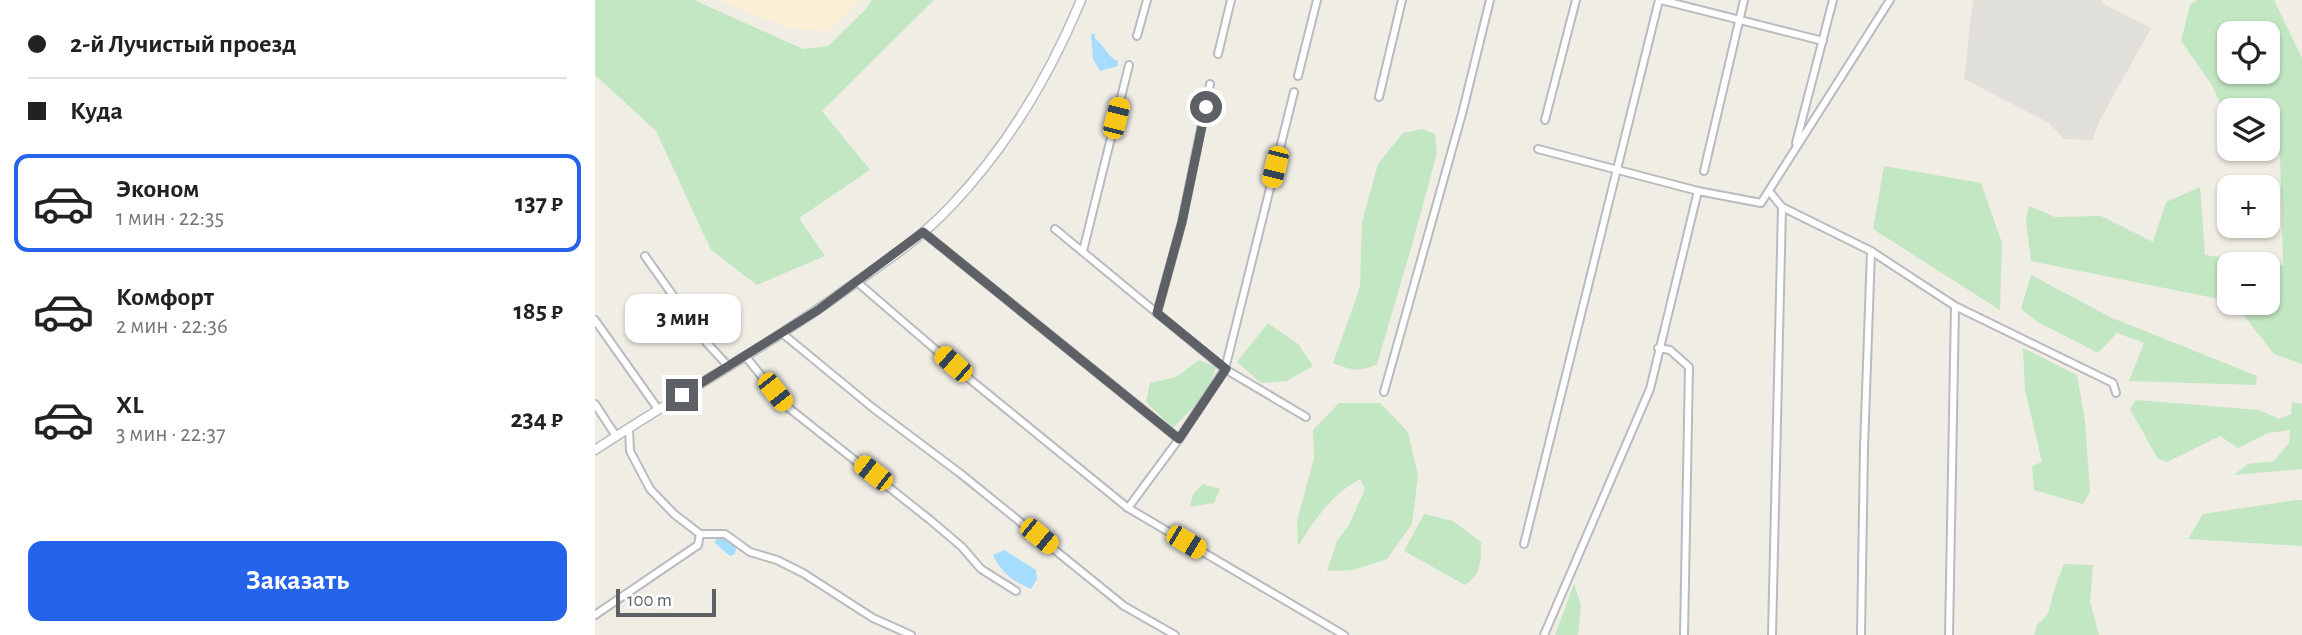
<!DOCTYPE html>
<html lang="ru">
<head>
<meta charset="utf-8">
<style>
	body { margin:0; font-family:"Alegreya Sans",sans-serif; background:#f2f2f2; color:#222; height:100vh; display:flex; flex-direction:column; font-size:26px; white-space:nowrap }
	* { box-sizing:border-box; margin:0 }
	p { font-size:23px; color:#767676 }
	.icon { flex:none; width:38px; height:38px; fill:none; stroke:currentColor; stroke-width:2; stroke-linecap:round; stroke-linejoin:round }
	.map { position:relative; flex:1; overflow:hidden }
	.sheet { display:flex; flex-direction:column; background:#fff; width:595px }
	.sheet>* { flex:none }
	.top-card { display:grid; align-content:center; height:154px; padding:0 28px; background:#fff }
	.fabs { position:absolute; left:1622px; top:21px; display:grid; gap:14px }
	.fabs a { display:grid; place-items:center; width:63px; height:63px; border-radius:14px; background:#fff; box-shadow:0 2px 5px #0004; font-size:35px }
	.scale { position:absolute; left:21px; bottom:18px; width:100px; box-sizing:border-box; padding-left:7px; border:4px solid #5d6166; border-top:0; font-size:19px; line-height:24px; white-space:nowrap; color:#5d6166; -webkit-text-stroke:5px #fff; paint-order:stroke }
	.end { position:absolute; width:32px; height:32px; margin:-16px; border:9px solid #5d6166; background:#fff; box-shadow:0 0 0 4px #fff }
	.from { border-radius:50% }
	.bubble { position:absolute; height:49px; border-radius:14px; background:#fff; box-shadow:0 2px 5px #0004; font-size:23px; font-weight:600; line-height:49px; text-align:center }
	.car { position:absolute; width:21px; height:42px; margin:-21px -10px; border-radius:9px; box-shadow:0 0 5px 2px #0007; background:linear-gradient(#f5c518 24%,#345 0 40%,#f5c518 0 76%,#345 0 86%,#f5c518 0) }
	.top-card b { display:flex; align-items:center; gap:24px; height:66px; font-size:26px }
	.top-card b+b { border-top:2px solid #e0e0e0 }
	.top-card i { width:18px; height:18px; background:#222 }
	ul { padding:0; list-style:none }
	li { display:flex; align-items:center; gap:21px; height:98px; margin:0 14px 10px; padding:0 14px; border:4px solid transparent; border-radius:14px }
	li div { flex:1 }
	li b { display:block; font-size:26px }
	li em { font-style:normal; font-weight:600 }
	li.current { border-color:#2563eb }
	li>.icon { width:63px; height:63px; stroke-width:1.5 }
	.cta { display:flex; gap:14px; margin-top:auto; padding:14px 28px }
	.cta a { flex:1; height:80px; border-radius:14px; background:#2563eb; color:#fff; font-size:28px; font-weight:600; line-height:80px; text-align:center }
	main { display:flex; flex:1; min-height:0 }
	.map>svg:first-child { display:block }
</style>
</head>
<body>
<main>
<section class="sheet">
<div class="top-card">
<b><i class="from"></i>2-й Лучистый проезд</b>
<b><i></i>Куда</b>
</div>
<ul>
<li class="current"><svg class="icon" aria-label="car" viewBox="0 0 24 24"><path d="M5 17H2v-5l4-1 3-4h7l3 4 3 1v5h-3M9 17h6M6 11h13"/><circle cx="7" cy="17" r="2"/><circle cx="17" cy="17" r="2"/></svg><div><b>Эконом</b><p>1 мин · 22:35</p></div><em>137 ₽</em></li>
<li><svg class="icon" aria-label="car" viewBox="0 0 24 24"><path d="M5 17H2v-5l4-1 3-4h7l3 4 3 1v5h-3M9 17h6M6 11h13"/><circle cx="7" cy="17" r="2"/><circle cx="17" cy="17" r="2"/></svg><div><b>Комфорт</b><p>2 мин · 22:36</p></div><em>185 ₽</em></li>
<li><svg class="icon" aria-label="car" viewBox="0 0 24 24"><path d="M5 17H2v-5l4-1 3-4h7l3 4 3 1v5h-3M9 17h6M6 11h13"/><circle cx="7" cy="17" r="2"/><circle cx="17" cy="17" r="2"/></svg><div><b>XL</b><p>3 мин · 22:37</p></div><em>234 ₽</em></li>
</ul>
<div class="cta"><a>Заказать</a></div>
</section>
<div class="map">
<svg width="1707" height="635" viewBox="0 0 1707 635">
	<rect width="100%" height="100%" fill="#f0ede5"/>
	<path fill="#e1dfda" d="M1378,0H1508L1507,3L1556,28L1505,120L1497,140L1469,139L1454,123L1369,79Z"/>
	<g fill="#c3e7c2" fill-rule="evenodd">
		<path d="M0,0H99L208,49L233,46L270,10L277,0H339L227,111L275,170L204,218L230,256L162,285L116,250L61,131L0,75Z"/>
		<path d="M1602,0H1679L1707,58V364L1679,354L1639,303H1673V264H1634V301L1436,261L1431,221L1434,206L1460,217L1506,216L1558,242L1571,202L1605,187L1610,255L1688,265L1685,155L1667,149H1673V110H1634V123L1617,85L1586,41L1595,5ZM1634,33H1673V72H1634Z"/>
		<path d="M827,129L840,134L842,153L817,245L782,364C764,373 756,370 738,363L765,287L767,222L783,164L808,133Z"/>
		<path d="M1289,166L1386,183L1407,243L1405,310L1278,229Z"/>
		<path d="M1436,275L1515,317L1662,376L1661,385L1534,381L1549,343L1522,333L1503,353L1443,322L1426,309Z"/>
		<path d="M673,323L703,344L718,366L692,381L666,383L642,362Z"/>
		<path d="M1428,348L1482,375L1490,421L1495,492L1488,504L1439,490L1437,466L1447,462L1430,390Z"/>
		<path d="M604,360L621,367L612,394L578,428L551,402L555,383L581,377Z"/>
		<path d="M1541,400L1664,410L1684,419L1696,414L1697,402L1707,404V469L1639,475L1653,464L1679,461L1694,443L1695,430L1673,433L1643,448L1625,436L1572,462L1563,459L1535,409Z"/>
		<path d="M744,403H785L813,432L823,476L817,524L792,559L758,570L732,571L742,541L754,525L770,489L765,479C736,495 721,518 703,546L702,521L719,458L718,430Z"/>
		<path d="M608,484L625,489L619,503L595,507L598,494Z"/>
		<path d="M1701,500H1707V546L1593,539L1608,514Z"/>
		<path d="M829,514L858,521L886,542C886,560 887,574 870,585L809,551Z"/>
		<path d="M1469,564L1498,565L1495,601L1504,635H1439L1442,625L1453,614L1460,587Z"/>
		<path d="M979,584L986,605L983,635H960Z"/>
	</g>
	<path fill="#fbf0d5" d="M123,0H266L232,32L193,28Z"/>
	<g fill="#a6dcff">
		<path d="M496,34H500V39C509,44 512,57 523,61V66L505,71L498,59Z"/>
		<path d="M122,537L130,539L141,548L140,554L135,556L120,543Z"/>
		<path d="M409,550L441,570L442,579L436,589C419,582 406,573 398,555Z"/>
	</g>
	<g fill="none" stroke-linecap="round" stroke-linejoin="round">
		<defs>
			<g id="minor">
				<path d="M1066,0L1228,41"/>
				<path d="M542,36L552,0"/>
				<path d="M623,54L636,0"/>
				<path d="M703,76L722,0"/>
				<path d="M784,97L807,0"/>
				<path d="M950,120L981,0"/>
				<path d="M1201,143L1238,0"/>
				<path d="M943,149L1103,191L1166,203L1295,0"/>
				<path d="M1109,171L1149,0"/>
				<path d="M1174,191L1187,207L1276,251L1360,306L1518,383L1521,393"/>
				<path d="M460,229L630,369L711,417"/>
				<path d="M328,232L584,439"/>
				<path d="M488,251L534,65"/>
				<path d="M50,256L111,342L134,367"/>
				<path d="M262,282L377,381L533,508L749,635"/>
				<path d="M562,313L587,222L615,84"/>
				<path d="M0,320L63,409"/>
				<path d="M188,334L278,408L366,474L529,606L580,635"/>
				<path d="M1063,348L1075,350L1094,367L1089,635"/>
				<path d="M151,357L190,405L334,519L367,547L386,569L421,591"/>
				<path d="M789,392L867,114L895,0"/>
				<path d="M0,404L21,436"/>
				<path d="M34,428L35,451L55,489L79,514L105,534H130L155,552L182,560L208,573L278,618L316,635"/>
				<path d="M533,508L584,439L630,369L699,92"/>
				<path d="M929,544L1064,0"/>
				<path d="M0,615L103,545L105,534"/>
				<path d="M949,635L1055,389L1103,191"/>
				<path d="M1177,635L1187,207"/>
				<path d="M1266,635L1269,448L1276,251"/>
				<path d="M1354,635L1360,306"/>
			</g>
			<path id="tertiary" d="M0,450C86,393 177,344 260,283C293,260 328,236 356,206C412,147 455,75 486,0"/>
		</defs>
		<use href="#minor" stroke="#b8bbbf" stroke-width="10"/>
		<use href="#tertiary" stroke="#b8bbbf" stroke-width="11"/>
		<use href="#minor" stroke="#fff" stroke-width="6"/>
		<use href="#tertiary" stroke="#fff" stroke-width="8"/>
	</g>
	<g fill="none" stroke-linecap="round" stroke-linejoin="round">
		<path stroke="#5d6166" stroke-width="9" d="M87,395L223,310L328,232L584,439L631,369L562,313L587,222L611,107"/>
	</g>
</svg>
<div class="fabs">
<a><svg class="icon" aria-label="locate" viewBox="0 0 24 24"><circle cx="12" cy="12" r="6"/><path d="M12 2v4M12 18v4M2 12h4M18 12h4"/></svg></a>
<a><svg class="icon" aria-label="layers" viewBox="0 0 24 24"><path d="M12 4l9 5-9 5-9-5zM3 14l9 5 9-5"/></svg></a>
<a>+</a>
<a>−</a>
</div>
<div class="scale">100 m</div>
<i class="end from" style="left:611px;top:107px"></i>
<i class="end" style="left:87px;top:395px"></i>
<div class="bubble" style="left:30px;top:294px;width:116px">3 мин</div>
<i class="car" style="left:521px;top:118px;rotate:14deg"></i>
<i class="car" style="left:680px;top:167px;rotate:194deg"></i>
<i class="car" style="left:358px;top:364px;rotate:311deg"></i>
<i class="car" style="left:180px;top:392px;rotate:142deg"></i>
<i class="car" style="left:278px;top:473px;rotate:308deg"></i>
<i class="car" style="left:444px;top:536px;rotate:129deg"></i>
<i class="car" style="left:591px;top:542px;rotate:121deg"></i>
</div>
</main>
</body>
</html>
